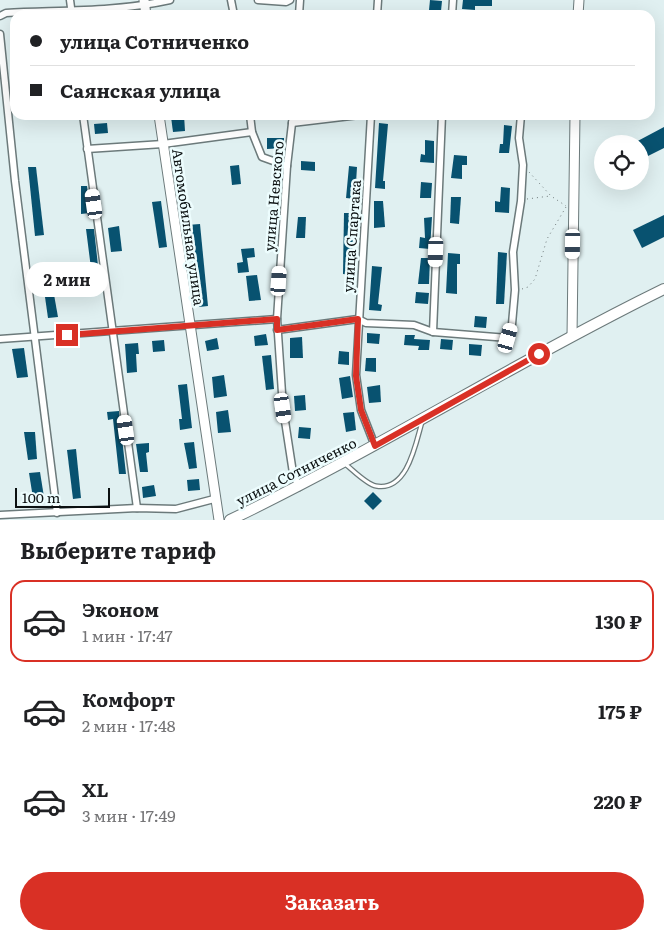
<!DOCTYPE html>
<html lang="ru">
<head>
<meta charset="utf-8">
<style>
	body { margin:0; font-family:Literata,serif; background:#f6f6f6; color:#202124; height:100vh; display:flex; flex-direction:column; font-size:19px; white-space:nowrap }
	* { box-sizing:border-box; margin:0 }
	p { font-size:16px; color:#757577 }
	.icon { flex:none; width:28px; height:28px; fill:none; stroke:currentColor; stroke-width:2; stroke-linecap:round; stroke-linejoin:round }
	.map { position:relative; height:520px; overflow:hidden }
	.panel { display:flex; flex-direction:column; background:#fff; flex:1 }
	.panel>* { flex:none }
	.guide { position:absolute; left:10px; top:10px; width:645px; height:110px; border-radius:15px; box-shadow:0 5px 20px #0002; display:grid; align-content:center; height:110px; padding:0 20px; background:#fff }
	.buttons { position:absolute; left:594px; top:135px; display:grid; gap:10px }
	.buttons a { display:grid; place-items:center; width:55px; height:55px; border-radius:50%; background:#fff; box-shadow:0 5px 20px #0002; font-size:25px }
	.scale { position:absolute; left:15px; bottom:12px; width:95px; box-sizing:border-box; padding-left:5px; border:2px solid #0b1011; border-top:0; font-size:14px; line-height:18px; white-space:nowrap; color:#0b1011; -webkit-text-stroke:4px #edfdfe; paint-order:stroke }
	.end { position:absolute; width:22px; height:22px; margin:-11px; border:6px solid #d93025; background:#fff; box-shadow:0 0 0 2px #fff }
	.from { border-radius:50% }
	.bubble { position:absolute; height:35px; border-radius:18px; background:#fff; box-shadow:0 5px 20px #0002; font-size:16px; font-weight:700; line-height:35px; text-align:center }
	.car { position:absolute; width:15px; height:30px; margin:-15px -8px; border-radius:6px; box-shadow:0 0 4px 1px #0007; background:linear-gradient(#fff 24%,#345 0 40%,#fff 0 76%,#345 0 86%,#fff 0) }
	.guide b { display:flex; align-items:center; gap:18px; height:48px; font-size:19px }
	.guide b+b { border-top:1px solid #e0e0e0 }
	.guide i { width:12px; height:12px; background:#202124 }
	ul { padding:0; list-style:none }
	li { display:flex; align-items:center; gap:15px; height:82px; margin:0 10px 8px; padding:0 10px; border:2px solid transparent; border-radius:15px }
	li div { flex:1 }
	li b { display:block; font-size:19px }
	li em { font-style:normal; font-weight:700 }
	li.on { border-color:#d93025 }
	li>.icon { width:45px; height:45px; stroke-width:1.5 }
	h2 { padding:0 20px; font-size:22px; line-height:60px }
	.cta { display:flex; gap:10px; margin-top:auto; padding:10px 20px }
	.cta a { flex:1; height:58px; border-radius:30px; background:#d93025; color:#fff; font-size:20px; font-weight:700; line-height:58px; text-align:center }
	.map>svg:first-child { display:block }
</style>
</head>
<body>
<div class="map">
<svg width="664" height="520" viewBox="0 0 664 520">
	<rect width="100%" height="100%" fill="#e0f0f1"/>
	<g fill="#085270">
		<path d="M430,0L442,1L441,11L429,10Z"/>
		<path d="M463,0H492V6H475V10L462,9Z"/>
		<path d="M184,115L185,131L173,132L171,117Z"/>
		<path d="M107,123L108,133L95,134L94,124Z"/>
		<path d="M379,123L388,124L383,181H385V189L375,188Z"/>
		<path d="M504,125L512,126L509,153H499L500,144H503Z"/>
		<path d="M664,127V148L640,160V144H632Z"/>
		<path d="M267,138H284V148L267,149Z"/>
		<path d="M425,140L434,141V163L420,162L421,154L425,155Z"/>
		<path d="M454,155L467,156V165H462V179L451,178Z"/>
		<path d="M301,161L315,162V171L301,170Z"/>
		<path d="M239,165L241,184L232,185L230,166Z"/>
		<path d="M349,166L357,167L355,199L346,198Z"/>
		<path d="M28,167H36L44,235L35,236Z"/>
		<path d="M421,182L432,183L431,198H420Z"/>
		<path d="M81,186H87L90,213L81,214Z"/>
		<path d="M501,187L510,188L509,213L495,212V201L500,202Z"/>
		<path d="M451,197H461L459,224L450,223Z"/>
		<path d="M161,201L167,247L159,248L152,202Z"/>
		<path d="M374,201H383L385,227L374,228Z"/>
		<path d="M344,213H354L351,275L343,274Z"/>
		<path d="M664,215V237L642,248L633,230Z"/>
		<path d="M298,217H306L305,238H296Z"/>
		<path d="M432,217L430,249L419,248L420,237L425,238L424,218Z"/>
		<path d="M200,224L208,306L199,307L187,225Z"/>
		<path d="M119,226L122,251L111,252L108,228Z"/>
		<path d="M86,229H94L101,293L90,294L89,284H93Z"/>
		<path d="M254,248L255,257L247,258L249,272L238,273L237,263L243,262L241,249Z"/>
		<path d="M498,252L507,253L504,304H496Z"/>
		<path d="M448,253L460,254V264H457V294L446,293Z"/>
		<path d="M421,258H430L429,284H418Z"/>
		<path d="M372,266L382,267L378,304L382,305L381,311L369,310Z"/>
		<path d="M257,275L261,300L249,301L246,276Z"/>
		<path d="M53,289L58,317L48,318L44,290Z"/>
		<path d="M416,292L429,293L428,304L415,303Z"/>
		<path d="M475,316L487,317L486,328L474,327Z"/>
		<path d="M367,333L380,334L379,344L367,343Z"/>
		<path d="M266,334L268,345L255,346L254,336Z"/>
		<path d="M405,335H415L414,339L430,340L429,350H418L419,346L404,345Z"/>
		<path d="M302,337L303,358H290V338Z"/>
		<path d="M217,338L219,349L207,351L205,341Z"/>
		<path d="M441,339L453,340L452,350L440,349Z"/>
		<path d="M164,340L165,351L153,352L152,341Z"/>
		<path d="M138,343L139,354H136L137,372L127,373L125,344Z"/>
		<path d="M469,344L482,345L481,356L469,355Z"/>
		<path d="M24,348L28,377L17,378L12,349Z"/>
		<path d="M339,351L349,352V365L338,364Z"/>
		<path d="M271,355L274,389L266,390L262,356Z"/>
		<path d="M366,358H376V372L365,371Z"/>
		<path d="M224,375L227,396L214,398L212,377Z"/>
		<path d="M350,376L353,397L342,399L339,378Z"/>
		<path d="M187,384L192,428L180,430L179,419H182L178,385Z"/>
		<path d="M380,385L381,402L369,403L367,387Z"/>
		<path d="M305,395L306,410L295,411L294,396Z"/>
		<path d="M228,410L231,432L218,433L216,412Z"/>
		<path d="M119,411L126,474H119L113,419L108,420L107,412Z"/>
		<path d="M354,412L356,430L346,432L343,413Z"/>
		<path d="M299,427L311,428L310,439L298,438Z"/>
		<path d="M24,432H35L37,459L28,460Z"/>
		<path d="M194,442L197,468L189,469L184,443Z"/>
		<path d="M149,443V452L146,453L148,472H140L136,444Z"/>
		<path d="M76,449L81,498L73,499L67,450Z"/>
		<path d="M40,472L44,497L33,498L29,473Z"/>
		<path d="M199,479L200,490L188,491L187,480Z"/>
		<path d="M154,485L156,496L143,498L142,487Z"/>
		<path d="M373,492L382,501L373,510L364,501Z"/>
	</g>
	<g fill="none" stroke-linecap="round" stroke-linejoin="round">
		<defs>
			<path id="lane" d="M344,463C353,470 366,484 376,486C408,492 416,442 422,422"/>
			<g id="street">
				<path d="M70,0L72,15"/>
				<path d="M231,0L234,15"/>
				<path d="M258,0L286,2L290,0"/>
				<path d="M299,15L300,0"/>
				<path d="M377,15L378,0"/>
				<path d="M452,15L453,0"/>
				<path d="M0,16L6,13C61,10 116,12 170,0"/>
				<path d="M0,34L15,181L57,513"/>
				<path d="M83,115L137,508"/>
				<path d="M250,115L252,132L262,157L287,166"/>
				<path d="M293,115L287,166L277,319L283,408L293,473L299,487"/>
				<path d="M371,115L356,375L361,410L375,446"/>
				<path d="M292,123L359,115"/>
				<path d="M87,149L163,144L252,132"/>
				<path d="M277,330L358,319L366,323L414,325L433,332L508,338L512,324L515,290L513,252L521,201L523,165L519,138L521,115"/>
				<path d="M433,332L442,115"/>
				<path d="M0,339L277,319"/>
				<path d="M0,515L137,508L176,509L214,499"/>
			</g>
			<g id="secondary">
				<path d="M144,0L146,15"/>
				<path d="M578,15L579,0"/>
				<path d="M159,115L219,520"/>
				<path d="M572,336L575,115"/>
			</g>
			<path id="primary" d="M230,520C378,449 517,361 664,289"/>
		</defs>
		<use href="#lane" stroke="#6c7a7b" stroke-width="5.5"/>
		<use href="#street" stroke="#6c7a7b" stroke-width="9"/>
		<use href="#secondary" stroke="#6c7a7b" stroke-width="11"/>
		<use href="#primary" stroke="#6c7a7b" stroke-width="12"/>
		<g stroke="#6f797a" stroke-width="1" stroke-dasharray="1 4" stroke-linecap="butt">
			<path d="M529,172L551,196L566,206"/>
			<path d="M527,199L550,196"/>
			<path d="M522,289L528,287L535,279L547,239L566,207"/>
		</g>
		<use href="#lane" stroke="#fff" stroke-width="3"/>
		<use href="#street" stroke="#fff" stroke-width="6"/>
		<use href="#secondary" stroke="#fff" stroke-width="9"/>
		<use href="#primary" stroke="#fff" stroke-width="10"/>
	</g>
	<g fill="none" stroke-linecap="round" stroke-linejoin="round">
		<path stroke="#d93025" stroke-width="6" d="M67,335L277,319V330L358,319L356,376L361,410L375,446L539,354"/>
	</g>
	<g text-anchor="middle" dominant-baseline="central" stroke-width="5" stroke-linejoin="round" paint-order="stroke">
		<g font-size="14" fill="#0b1011" stroke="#edfdfe">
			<text transform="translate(273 196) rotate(-85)">улица Невского</text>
			<text transform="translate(189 227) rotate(82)">Автомобильная улица</text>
			<text transform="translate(351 236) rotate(-86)">улица Спартака</text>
			<text transform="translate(296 471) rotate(-27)">улица Сотниченко</text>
		</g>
	</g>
</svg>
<div class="buttons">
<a><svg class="icon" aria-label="locate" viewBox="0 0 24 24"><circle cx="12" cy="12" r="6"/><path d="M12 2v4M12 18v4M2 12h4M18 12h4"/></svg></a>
</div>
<div class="scale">100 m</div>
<i class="end from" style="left:539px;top:354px"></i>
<i class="end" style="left:67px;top:335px"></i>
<div class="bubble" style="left:26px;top:262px;width:82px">2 мин</div>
<i class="car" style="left:94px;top:204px;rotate:352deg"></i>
<i class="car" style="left:573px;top:244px;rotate:181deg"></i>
<i class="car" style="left:436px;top:252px;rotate:182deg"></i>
<i class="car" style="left:279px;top:281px;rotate:4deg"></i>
<i class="car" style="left:508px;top:338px;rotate:16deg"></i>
<i class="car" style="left:283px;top:408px;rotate:172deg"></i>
<i class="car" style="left:126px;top:430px;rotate:352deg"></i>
<div class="guide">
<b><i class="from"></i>улица Сотниченко</b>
<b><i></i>Саянская улица</b>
</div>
</div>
<section class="panel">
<h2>Выберите тариф</h2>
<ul>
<li class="on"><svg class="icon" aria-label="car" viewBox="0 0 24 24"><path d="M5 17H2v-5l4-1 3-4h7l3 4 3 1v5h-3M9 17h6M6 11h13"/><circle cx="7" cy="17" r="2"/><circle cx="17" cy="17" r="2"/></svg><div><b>Эконом</b><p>1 мин · 17:47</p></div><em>130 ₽</em></li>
<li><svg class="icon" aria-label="car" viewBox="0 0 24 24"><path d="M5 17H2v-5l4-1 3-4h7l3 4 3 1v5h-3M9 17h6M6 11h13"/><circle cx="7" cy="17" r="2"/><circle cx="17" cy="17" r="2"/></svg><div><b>Комфорт</b><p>2 мин · 17:48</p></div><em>175 ₽</em></li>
<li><svg class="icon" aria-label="car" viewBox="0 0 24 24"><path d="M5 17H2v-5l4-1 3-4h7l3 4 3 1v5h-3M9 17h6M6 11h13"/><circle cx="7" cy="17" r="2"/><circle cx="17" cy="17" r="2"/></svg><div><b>XL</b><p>3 мин · 17:49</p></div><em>220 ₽</em></li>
</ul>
<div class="cta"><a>Заказать</a></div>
</section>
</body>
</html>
